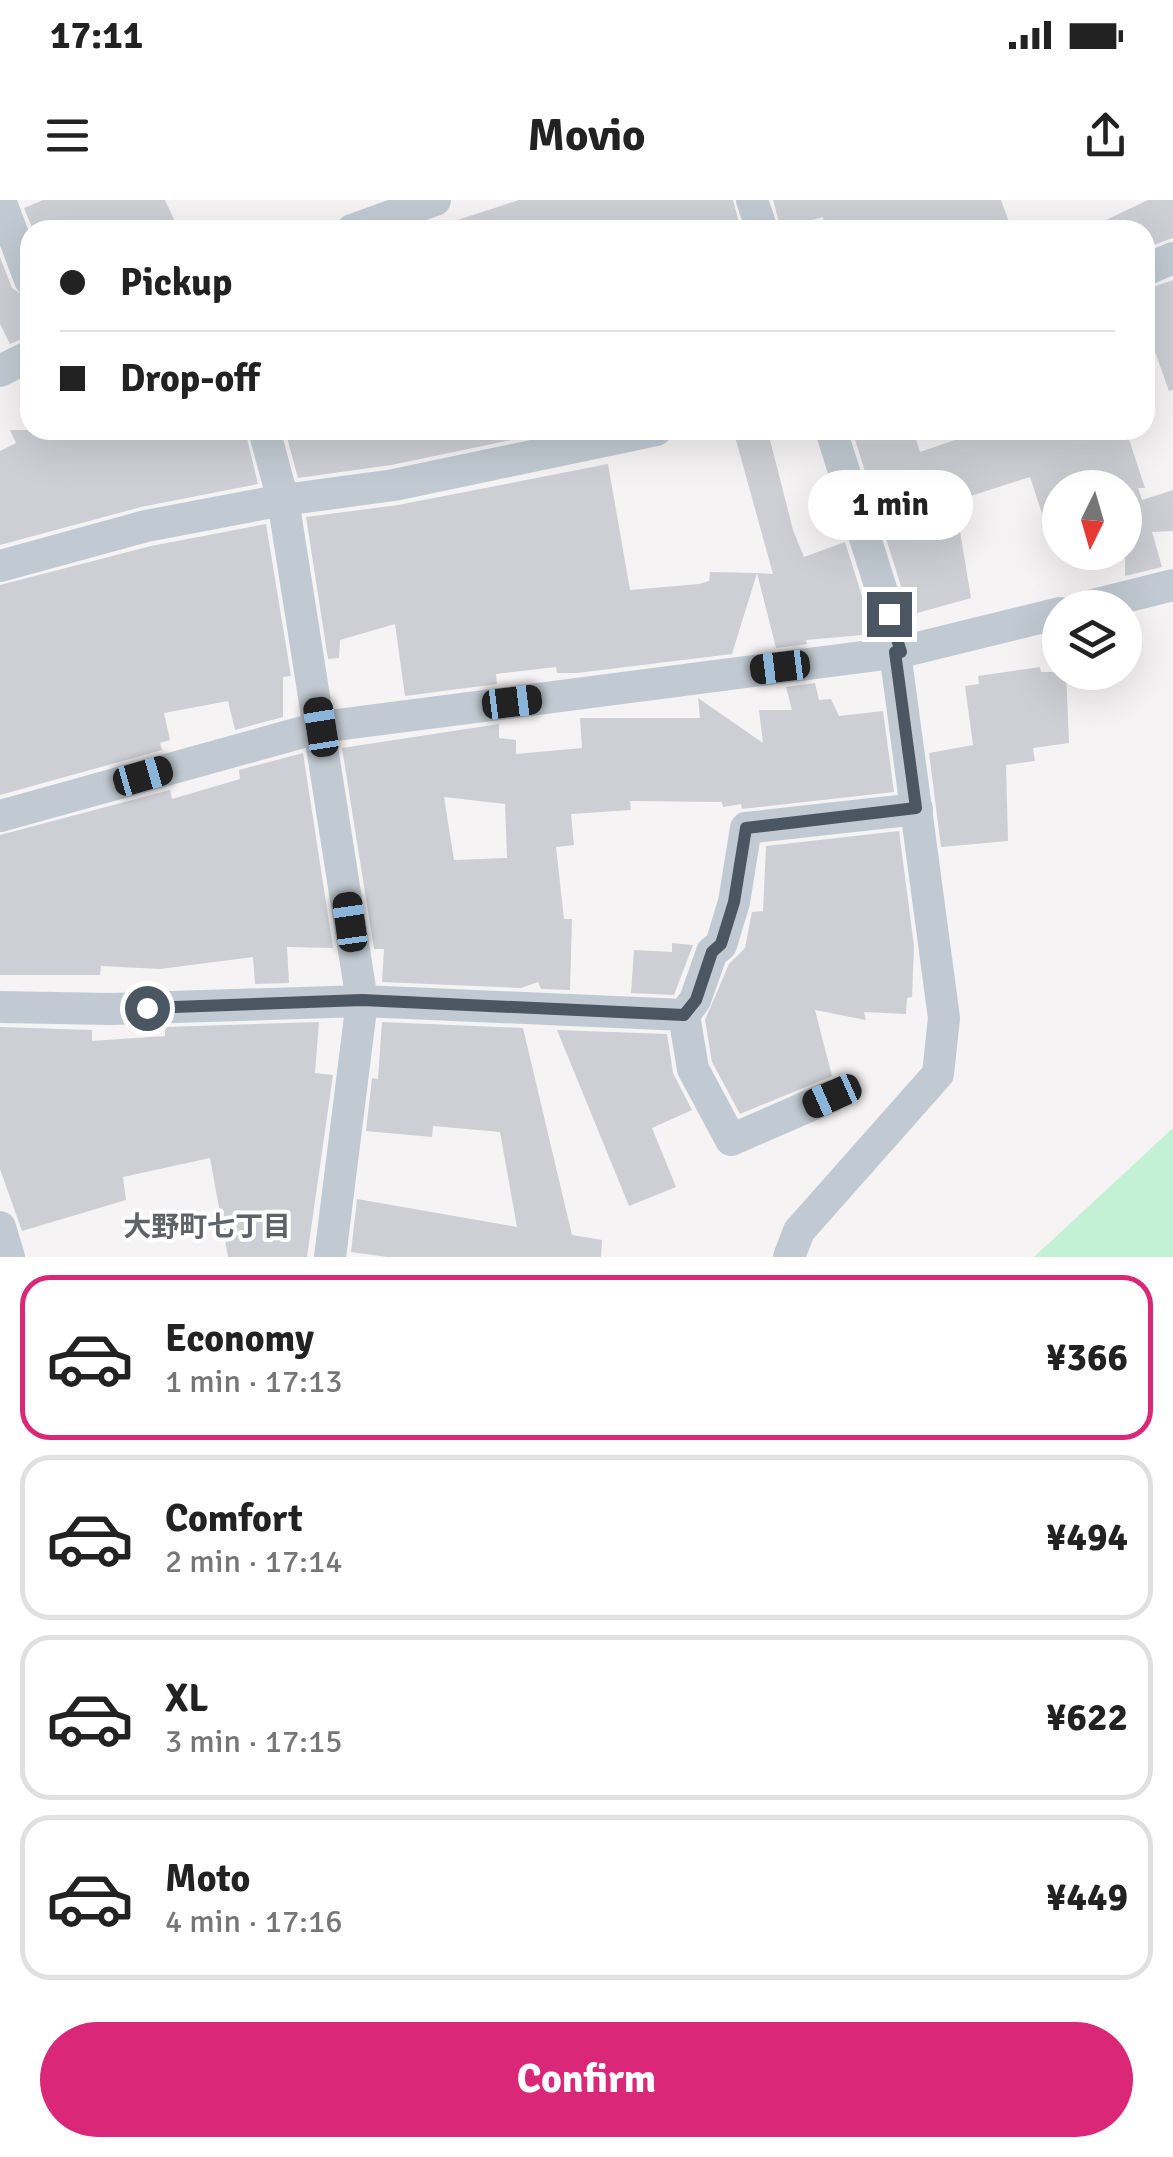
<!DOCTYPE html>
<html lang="en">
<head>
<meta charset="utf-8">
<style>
	body { margin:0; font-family:Signika,"Noto Sans JP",sans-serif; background:#f6f6f6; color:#222; height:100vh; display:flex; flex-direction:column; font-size:38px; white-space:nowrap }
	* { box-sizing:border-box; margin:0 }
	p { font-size:32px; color:#767676 }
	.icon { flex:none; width:55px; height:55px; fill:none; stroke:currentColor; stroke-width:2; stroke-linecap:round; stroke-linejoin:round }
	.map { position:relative; height:1057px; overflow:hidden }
	.drawer { display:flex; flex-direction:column; background:#fff; flex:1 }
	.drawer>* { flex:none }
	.top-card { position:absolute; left:20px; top:20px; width:1135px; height:220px; border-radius:30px; box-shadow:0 10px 40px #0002; display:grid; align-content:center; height:220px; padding:0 40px; background:#fff }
	.needle { width:65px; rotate:185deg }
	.buttons { position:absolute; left:1042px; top:270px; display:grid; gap:20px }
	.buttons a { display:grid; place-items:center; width:100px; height:100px; border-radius:50%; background:#fff; box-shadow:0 10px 40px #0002; font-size:50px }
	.end { position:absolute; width:45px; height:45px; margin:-22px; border:12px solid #4a5661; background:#fff; box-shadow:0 0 0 5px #fff }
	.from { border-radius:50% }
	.bubble { position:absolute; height:70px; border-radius:35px; background:#fff; box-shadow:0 10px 40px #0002; font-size:32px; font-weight:700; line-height:70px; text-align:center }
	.car { position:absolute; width:30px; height:60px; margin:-30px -15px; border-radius:12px; box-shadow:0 0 8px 2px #0007; background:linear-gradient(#222 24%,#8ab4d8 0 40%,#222 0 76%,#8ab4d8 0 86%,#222 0) }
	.top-card b { display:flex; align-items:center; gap:35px; height:95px; font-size:38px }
	.top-card b+b { border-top:2px solid #e0e0e0 }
	.top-card i { width:25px; height:25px; background:#222 }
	ul { padding:18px 0 0; list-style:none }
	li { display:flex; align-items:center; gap:30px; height:165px; margin:0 20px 15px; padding:0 20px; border:5px solid #e0e0e0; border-radius:30px }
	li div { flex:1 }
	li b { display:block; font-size:38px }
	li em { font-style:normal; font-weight:700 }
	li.current { border-color:#db2777 }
	li>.icon { width:90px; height:90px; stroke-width:1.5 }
	.button { display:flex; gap:20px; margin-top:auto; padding:20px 40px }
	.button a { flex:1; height:115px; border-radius:60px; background:#db2777; color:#fff; font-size:40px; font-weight:700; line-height:115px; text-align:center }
	.status { display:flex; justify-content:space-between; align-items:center; height:70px; padding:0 50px; background:#fff; direction:ltr }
	.status svg { height:28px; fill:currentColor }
	header { display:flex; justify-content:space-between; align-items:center; height:130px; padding:0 40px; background:#fff; font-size:45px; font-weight:700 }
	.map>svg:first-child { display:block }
</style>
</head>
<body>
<div class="status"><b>17:11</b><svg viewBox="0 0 49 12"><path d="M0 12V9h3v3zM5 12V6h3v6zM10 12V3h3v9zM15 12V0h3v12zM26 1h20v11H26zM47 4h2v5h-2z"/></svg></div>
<header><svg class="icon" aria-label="menu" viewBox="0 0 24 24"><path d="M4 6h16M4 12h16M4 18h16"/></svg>Movio<svg class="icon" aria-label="share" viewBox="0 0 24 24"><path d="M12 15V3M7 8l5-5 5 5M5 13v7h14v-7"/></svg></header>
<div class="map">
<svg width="1173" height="1057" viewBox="0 0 1173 1057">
	<rect width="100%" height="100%" fill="#f5f3f3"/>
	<path fill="#c3f1d5" d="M1173,928V1057H1034Z"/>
	<g fill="#cdcfd5" fill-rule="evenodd">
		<path d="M43,0H165L179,30H33L24,8Z"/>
		<path d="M519,0H733L741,30H446L445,24Z"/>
		<path d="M773,0H1001L1012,30H825L823,17L781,30Z"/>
		<path d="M1148,0H1173V38L1145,48V30H1085Z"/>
		<path d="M0,57L12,88L30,100V136L10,144L0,124Z"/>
		<path d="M1173,80V190L1169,191L1145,124V90Z"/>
		<path d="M10,230H245L258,284L141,307L0,345V251L16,243Z"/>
		<path d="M285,230H559L391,265L298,278Z"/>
		<path d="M852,230H913L920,252L984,230H1126L1145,288H1138L1142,300L1173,290V331L1152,332L1162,367L1125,376V288H1060V349L1054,350L1030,277L955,301L971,398L910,415Z"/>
		<path d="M768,232L793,330L804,357L845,342L874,434L806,440L807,444L776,448L757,373L773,374L736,240Z"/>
		<path d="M608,264L630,390L699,384L709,381L710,372L757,373L732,454L577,473H557L556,467L496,474L497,484L405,496L395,424L340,440L339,458L328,459L306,317L398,305Z"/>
		<path d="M266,324L291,476L283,477V517L235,530L228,501L164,513L170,540L160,543L162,550L0,595V385L151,346Z"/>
		<path d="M1040,467L1041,472H1066L1069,543L1033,548L1035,561L1006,565L1008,641L941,647L929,553L973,545L965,486L979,484L978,476Z"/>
		<path d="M815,483L819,500L831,499L839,516L883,511L894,592L742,609L741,604L723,607L722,602L630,601L631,610L571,614L574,645L556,647L564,719H572L570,790L541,789L538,782L521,788L382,782L384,749H374L342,548L499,524V538L516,540V554L582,548L580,518H700L698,498L763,543L759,510H792L786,487ZM444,597L505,604L507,658L454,660Z"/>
		<path d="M303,553L333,748L287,747L289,783L255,784L253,757L160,769L101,766L100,775H0V635L170,590L172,599L240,579L239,570Z"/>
		<path d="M899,631L914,746L912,797L907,798L906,814L864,812L866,820L815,810L832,876L740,914L712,862L705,820L729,764L745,748L752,712L763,711L766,646Z"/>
		<path d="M672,743L693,745L674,795L631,793L634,750L672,752Z"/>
		<path d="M319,822L315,873L333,875L307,1057H228L210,958L123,977L126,1000L22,1031L0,969V827L92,830V841L165,836V827Z"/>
		<path d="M382,822L523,828L572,1035L602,1040L601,1057H387L351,1052L357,999L517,1027L500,932L433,926L432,937L366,931L372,878L378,879Z"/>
		<path d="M557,830L667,834L673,873L692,910L652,928L676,987L629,1006Z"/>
	</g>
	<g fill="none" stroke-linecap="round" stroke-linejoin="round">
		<g stroke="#c1cad2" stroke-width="32">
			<path d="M0,0L30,80"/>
			<path d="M752,0L762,30"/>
			<path d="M352,30L435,0"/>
			<path d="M1145,70L1173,58"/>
			<path d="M0,171L30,156"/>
			<path d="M264,230L283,300L362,801L330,1057"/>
			<path d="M831,230L901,452"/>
			<path d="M0,366L146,326L283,300L394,285L656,230"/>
			<path d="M1081,408L1173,385"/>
			<path d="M0,616L321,527L901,452L1060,413"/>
			<path d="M0,807L111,809L362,801L684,815L695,800L712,752L721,745L734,702L746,628L917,609"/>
			<path d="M684,815L693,869L731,940L832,896"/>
			<path d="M0,1027L9,1057"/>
			<path d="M789,1057L799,1031L938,874L944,818L895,452"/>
		</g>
	</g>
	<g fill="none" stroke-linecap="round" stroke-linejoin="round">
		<path stroke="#4a5661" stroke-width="12" d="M147,808L362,800L684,815L696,800L712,752L721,744L734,702L746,628L916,608L895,452H901L889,414"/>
	</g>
	<g text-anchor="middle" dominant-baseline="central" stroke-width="8" stroke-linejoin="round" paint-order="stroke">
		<g font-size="28" font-weight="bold" fill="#5f6368" stroke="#fff">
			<text x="207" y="1027">大野町七丁目</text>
		</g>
	</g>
</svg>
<div class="buttons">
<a><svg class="needle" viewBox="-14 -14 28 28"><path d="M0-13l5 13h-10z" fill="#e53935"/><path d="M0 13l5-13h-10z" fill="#767676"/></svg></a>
<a><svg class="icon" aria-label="layers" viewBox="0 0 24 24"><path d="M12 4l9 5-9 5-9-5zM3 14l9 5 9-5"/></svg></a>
</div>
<i class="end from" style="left:147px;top:808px"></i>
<i class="end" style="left:889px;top:414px"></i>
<div class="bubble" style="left:808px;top:270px;width:165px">1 min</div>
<i class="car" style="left:780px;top:467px;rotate:263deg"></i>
<i class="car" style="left:512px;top:502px;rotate:83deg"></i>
<i class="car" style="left:321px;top:527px;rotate:351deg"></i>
<i class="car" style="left:143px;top:576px;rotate:74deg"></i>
<i class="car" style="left:350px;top:722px;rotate:352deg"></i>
<i class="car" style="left:832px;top:896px;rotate:246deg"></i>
<div class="top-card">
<b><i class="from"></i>Pickup</b>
<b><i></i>Drop-off</b>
</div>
</div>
<section class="drawer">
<ul>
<li class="current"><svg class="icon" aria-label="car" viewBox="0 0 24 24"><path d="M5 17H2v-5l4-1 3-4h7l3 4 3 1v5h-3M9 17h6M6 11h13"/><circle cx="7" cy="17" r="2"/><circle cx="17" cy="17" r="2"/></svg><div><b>Economy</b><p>1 min · 17:13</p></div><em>¥366</em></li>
<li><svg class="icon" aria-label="car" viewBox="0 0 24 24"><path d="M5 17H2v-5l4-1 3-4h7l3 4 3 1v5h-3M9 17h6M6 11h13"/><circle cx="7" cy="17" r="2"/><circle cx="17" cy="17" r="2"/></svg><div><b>Comfort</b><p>2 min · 17:14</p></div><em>¥494</em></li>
<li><svg class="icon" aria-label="car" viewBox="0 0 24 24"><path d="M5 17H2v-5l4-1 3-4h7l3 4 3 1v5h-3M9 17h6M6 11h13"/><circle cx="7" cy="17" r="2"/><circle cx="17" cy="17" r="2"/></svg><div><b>XL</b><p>3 min · 17:15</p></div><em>¥622</em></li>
<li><svg class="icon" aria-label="car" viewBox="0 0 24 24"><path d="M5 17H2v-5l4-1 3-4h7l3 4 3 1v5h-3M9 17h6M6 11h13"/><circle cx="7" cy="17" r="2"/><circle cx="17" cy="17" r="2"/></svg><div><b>Moto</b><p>4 min · 17:16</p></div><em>¥449</em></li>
</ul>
<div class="button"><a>Confirm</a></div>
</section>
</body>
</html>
